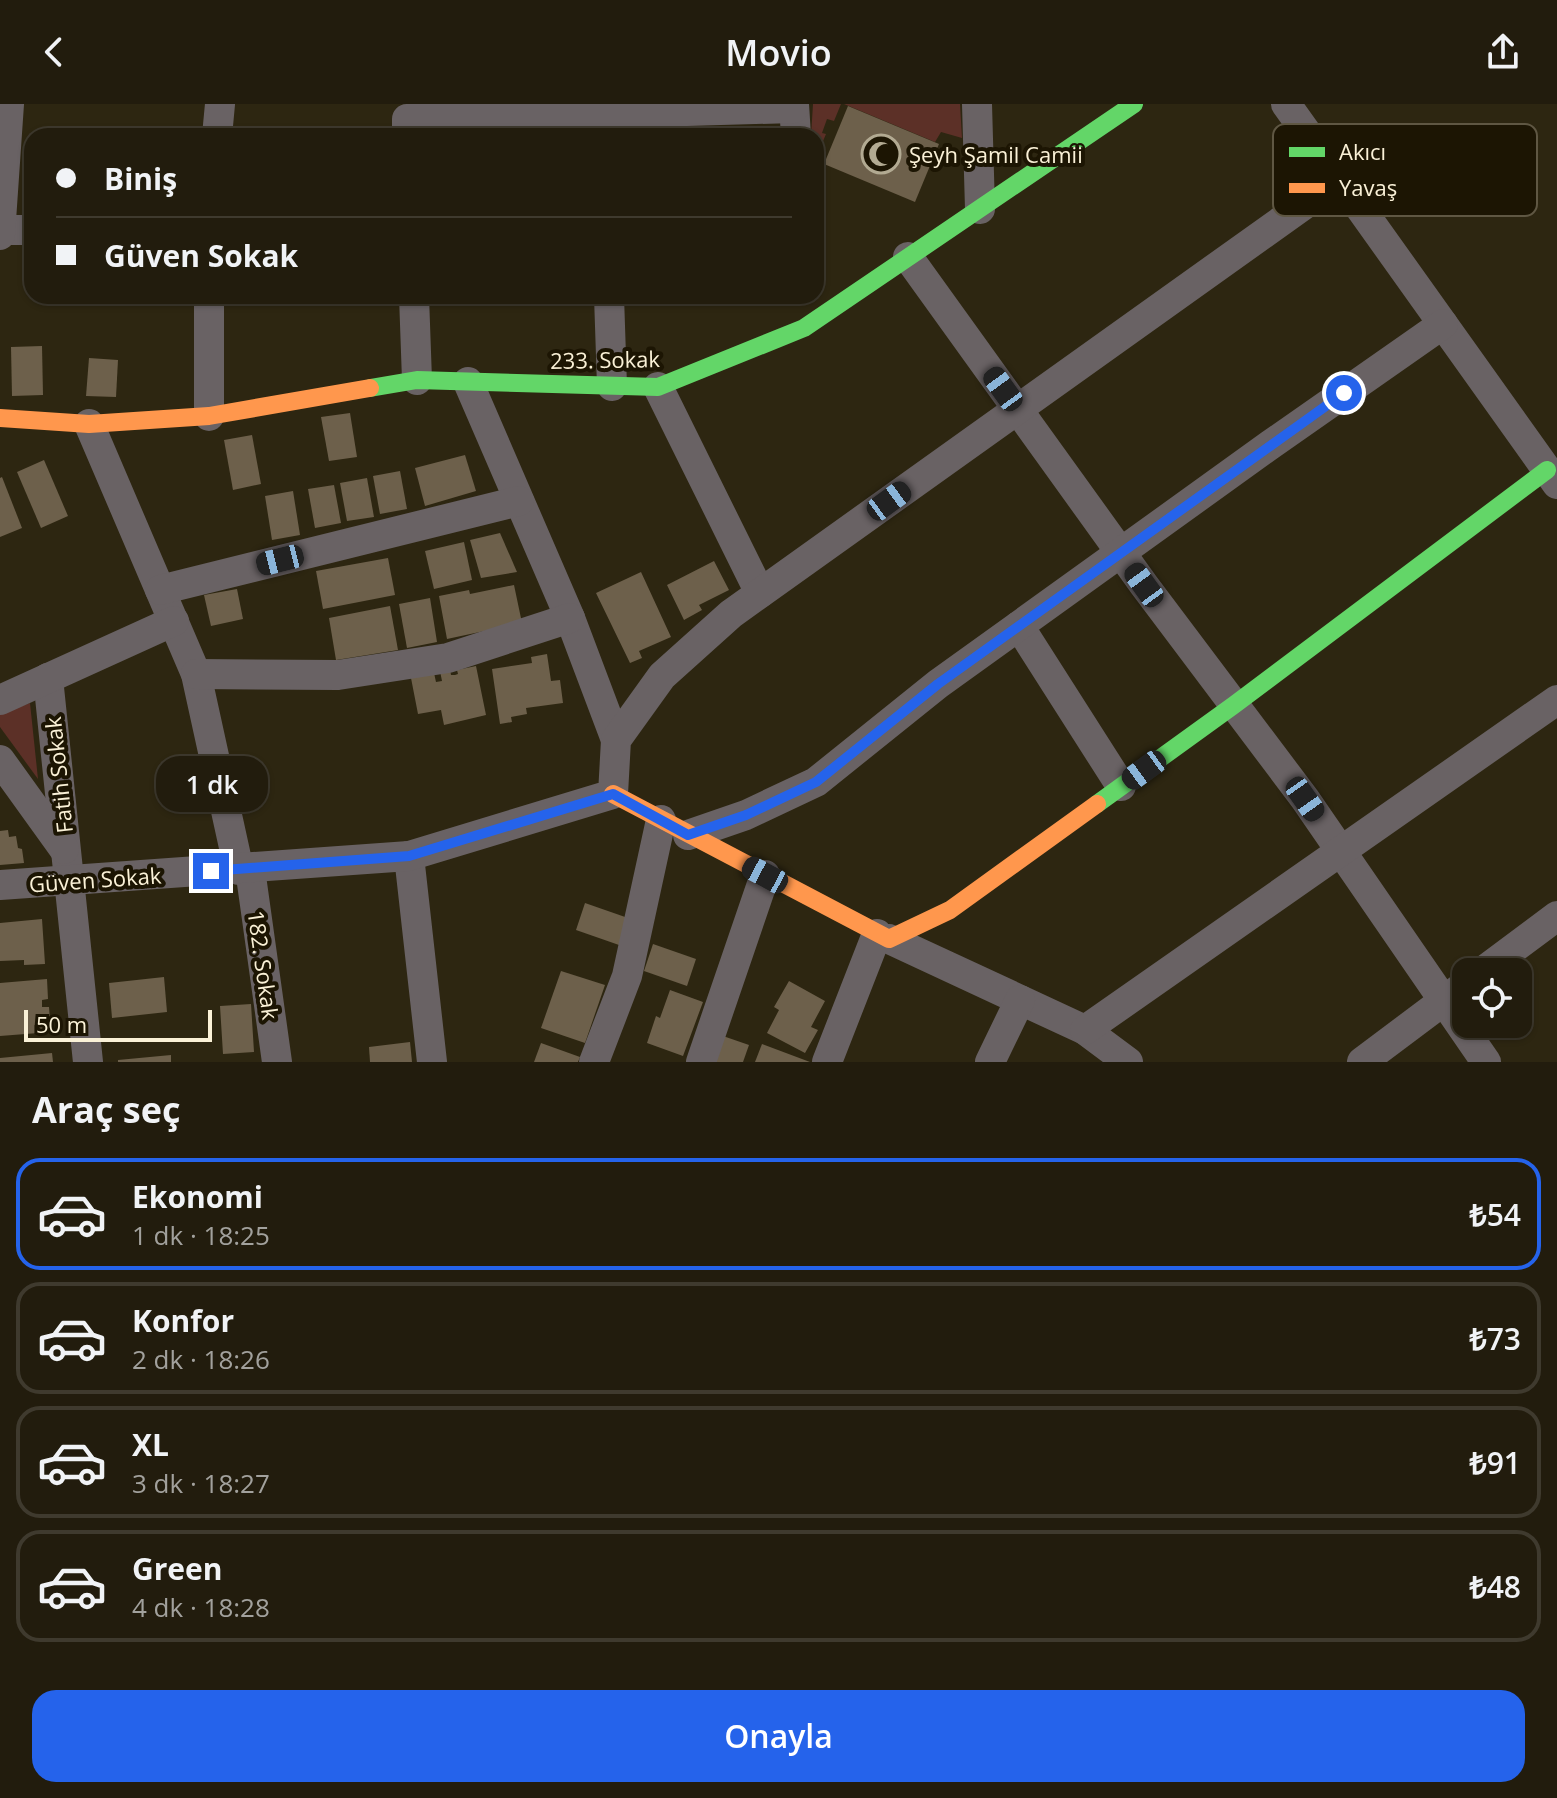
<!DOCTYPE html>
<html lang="tr">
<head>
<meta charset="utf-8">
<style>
	body { margin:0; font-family:"Open Sans",sans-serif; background:#2a2516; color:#f1f3f6; height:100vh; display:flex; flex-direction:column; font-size:30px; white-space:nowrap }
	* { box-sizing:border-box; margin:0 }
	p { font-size:26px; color:#a2a19d }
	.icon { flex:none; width:44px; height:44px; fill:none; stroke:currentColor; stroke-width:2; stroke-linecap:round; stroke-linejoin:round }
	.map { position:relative; height:958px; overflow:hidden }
	.panel { display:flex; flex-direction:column; background:#221c0d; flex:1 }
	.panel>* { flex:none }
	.top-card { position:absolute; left:24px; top:24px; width:800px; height:176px; border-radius:24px; box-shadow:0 2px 6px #0004,0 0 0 2px #3f3a2e; display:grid; align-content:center; height:176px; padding:0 32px; background:#221c0d }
	.buttons { position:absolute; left:1452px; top:854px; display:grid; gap:16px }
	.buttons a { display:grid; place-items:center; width:80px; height:80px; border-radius:16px; background:#221c0d; box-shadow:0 2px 6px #0004,0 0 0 2px #3f3a2e; font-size:40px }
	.scale { position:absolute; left:24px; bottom:20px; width:188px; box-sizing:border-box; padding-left:8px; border:4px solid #faf1d7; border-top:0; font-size:22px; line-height:28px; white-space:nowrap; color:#faf1d7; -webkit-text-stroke:6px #1c1503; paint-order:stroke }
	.end { position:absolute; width:36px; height:36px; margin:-18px; border:10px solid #2563eb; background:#fff; box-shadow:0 0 0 4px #fff }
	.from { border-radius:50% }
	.bubble { position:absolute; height:56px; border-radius:24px; background:#221c0d; box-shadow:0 2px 6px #0004,0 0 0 2px #3f3a2e; font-size:26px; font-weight:600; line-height:56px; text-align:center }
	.car { position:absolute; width:24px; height:48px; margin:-24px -12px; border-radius:10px; box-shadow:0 0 6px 2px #0007; background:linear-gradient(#222 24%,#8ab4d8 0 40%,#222 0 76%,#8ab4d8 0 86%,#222 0) }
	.top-card b { display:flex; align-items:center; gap:28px; height:76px; font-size:30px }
	.top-card b+b { border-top:2px solid #3f3a2e }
	.top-card i { width:20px; height:20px; background:#f1f3f6 }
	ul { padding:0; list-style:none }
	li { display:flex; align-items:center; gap:24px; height:112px; margin:0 16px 12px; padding:0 16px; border:4px solid #3f3a2e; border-radius:24px }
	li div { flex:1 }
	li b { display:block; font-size:30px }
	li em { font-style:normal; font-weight:600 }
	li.active { border-color:#2563eb }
	li>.icon { width:72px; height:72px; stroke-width:1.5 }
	h2 { padding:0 32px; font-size:36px; line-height:96px }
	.cta { display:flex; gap:16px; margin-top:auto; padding:16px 32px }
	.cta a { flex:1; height:92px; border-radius:24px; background:#2563eb; color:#fff; font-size:32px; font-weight:600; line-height:92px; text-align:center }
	header { display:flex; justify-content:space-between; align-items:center; height:104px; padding:0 32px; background:#221c0d; font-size:36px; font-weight:600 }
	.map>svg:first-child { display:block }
</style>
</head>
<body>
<header><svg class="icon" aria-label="back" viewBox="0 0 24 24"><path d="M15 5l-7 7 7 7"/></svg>Movio<svg class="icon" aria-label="share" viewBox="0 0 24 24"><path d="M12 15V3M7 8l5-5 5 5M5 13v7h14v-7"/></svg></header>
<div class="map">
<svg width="1557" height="958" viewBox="0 0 1557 958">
	<rect width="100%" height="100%" fill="#2d2611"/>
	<g fill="#5c3027">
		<path d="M813,0H841L834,17L827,15L822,29L826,30L816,54V32H811Z"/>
		<path d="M844,0H960L962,34L941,28L935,38Z"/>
		<path d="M30,599L38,675L0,623V610Z"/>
	</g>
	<g fill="#6d604b">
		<path d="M848,2L939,40L915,98L824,60Z"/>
		<path d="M42,242L43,291L12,292L11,243Z"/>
		<path d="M89,254L118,256L116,293L86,292Z"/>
		<path d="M350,309L357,353L329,357L321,313Z"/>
		<path d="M252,331L261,380L233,386L224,336Z"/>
		<path d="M465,351L476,387L425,402L415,364Z"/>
		<path d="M44,356L68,412L41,424L17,368Z"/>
		<path d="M400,367L407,405L380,410L373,372Z"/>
		<path d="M2,373L22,424L0,433V374Z"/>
		<path d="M367,374L374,413L347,417L340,379Z"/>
		<path d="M334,381L341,419L315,424L308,385Z"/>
		<path d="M293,387L300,431L272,436L265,392Z"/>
		<path d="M500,429L517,468L481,474L470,436Z"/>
		<path d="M464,438L472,476L434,485L425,447Z"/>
		<path d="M388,454L395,491L323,505L316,467Z"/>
		<path d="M714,457L729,486L699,501L702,506L684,516L667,481Z"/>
		<path d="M641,468L671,533L639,547L642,554L630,559L596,489Z"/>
		<path d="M514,481L522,519L447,535L439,492L469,486L470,490Z"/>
		<path d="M237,485L243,515L211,522L204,491Z"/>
		<path d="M430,494L437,538L407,544L399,500Z"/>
		<path d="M390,502L398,546L336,556L329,514Z"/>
		<path d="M547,550L551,577L560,576L563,599L526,604L527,610L511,613L512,618L500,620L492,565L532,559L531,553Z"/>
		<path d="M476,562L486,611L444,621L441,606L418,610L411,574L434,569L436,578L442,577L440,567L450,565L451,571H455L458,570L457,566Z"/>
		<path d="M8,726L9,733L16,732L18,744L22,745L24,759L0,761V727Z"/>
		<path d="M585,799L628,814L619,841L576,826Z"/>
		<path d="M42,815L45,860L24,861V856L0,857V819Z"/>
		<path d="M653,840L696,855L687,882L644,867Z"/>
		<path d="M561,867L605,881L585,939L541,924Z"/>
		<path d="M164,873L167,908L112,914L109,879Z"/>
		<path d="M47,875L48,895L42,896V903H49L51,928L0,932V879Z"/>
		<path d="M789,877L825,897L811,923L818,926L805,949L767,929L779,906L774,903Z"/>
		<path d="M670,886L703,898L683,952L647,939L656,912L660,914Z"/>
		<path d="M251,900L254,948L223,950L220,902Z"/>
		<path d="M723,932L749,941L743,958H714Z"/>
		<path d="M410,938L412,958H370L369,943Z"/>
		<path d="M541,939L580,953L578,958H534Z"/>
		<path d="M762,940L810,958H755Z"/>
		<path d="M52,949L53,958H0V954Z"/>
		<path d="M171,951V958H118V956Z"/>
	</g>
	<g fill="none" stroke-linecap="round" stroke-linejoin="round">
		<g stroke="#696264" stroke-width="30">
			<path d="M794,0L796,32"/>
			<path d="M977,0L980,105"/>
			<path d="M1286,0L1557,380"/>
			<path d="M217,32L220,0"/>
			<path d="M407,32V15L794,4"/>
			<path d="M0,126H32"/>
			<path d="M0,131L9,0"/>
			<path d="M908,153L1144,481L1305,695L1486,958"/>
			<path d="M209,192V312"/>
			<path d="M414,192L417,276"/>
			<path d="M609,192L612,282"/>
			<path d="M468,278L570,514L616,636"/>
			<path d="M658,283L760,489"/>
			<path d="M89,320L196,570L239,766"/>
			<path d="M160,486L519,397"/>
			<path d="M1019,522L1121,682"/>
			<path d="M196,570L338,571L448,554L570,514"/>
			<path d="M48,574L88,958"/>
			<path d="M0,596L174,517"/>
			<path d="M0,656L64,745"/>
			<path d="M688,731L746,711L816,678L938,580L1270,341L1443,220"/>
			<path d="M409,752L432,958"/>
			<path d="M250,765L277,958"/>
			<path d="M0,781L409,752L613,690L616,636L662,572L731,510L1340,75"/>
			<path d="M889,835L1085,926L1128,958"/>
			<path d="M1482,868L1557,812"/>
			<path d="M1085,926L1557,596"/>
			<path d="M594,958L627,872L661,716"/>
			<path d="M701,958L765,771"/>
			<path d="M827,958L877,830"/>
			<path d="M990,958L1020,896"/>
			<path d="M1362,958L1466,880"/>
		</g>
		<g stroke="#63d668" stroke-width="18">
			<path d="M370,284L417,276L658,283L804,224L1134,0"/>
			<path d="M1097,700L1234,601L1547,366"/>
		</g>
		<g stroke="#ff974d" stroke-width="18">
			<path d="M0,314L89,320L209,312L370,284"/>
			<path d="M613,690L889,835L950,806L1097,700"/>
		</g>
	</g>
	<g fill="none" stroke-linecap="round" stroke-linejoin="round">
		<path stroke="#2563eb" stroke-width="10" d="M211,767L409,752L613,690L688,731L746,711L816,678L938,580L1344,289"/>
	</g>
	<defs>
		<symbol id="mosque-ring" viewBox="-11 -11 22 22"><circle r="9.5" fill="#1c1503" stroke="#b2aa92" stroke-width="1.5"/><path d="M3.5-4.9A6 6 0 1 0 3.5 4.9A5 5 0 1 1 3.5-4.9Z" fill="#b2aa92"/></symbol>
	</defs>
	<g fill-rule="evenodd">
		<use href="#mosque-ring" x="859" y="28" width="44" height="44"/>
	</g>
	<g text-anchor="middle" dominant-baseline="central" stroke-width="8" stroke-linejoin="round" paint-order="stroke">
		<g font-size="22" fill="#faf1d7" stroke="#1c1503" text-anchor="start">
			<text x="909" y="50">Şeyh Şamil Camii</text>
		</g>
		<g font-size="22" fill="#faf1d7" stroke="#1c1503">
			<text transform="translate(605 255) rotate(-1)">233. Sokak</text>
			<text transform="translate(58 671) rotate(-96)">Fatih Sokak</text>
			<text transform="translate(95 775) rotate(-4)">Güven Sokak</text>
			<text transform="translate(264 861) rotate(82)">182. Sokak</text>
		</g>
	</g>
	<rect x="1273" y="20" width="264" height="92" rx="12" fill="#1c1503" stroke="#5f5743" stroke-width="2"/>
	<rect x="1289" y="43" width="36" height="10" fill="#63d668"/>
	<rect x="1289" y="79" width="36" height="10" fill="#ff974d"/>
	<g font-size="22" fill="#faf1d7">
		<text x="1339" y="56">Akıcı</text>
		<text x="1339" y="92">Yavaş</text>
	</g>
</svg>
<div class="buttons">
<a><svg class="icon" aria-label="locate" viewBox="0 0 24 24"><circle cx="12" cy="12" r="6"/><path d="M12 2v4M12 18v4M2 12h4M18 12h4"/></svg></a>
</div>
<div class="scale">50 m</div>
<i class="end from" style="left:1344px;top:289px"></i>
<i class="end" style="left:211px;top:767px"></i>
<div class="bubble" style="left:156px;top:652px;width:112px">1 dk</div>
<i class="car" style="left:1003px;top:285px;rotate:324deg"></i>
<i class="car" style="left:889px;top:397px;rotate:54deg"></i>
<i class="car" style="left:280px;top:456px;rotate:256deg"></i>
<i class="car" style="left:1144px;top:481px;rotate:324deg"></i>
<i class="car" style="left:1144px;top:666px;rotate:234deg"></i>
<i class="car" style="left:1305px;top:695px;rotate:145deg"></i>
<i class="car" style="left:765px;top:771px;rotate:298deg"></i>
<div class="top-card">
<b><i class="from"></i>Biniş</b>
<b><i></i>Güven Sokak</b>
</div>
</div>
<section class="panel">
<h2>Araç seç</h2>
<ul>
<li class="active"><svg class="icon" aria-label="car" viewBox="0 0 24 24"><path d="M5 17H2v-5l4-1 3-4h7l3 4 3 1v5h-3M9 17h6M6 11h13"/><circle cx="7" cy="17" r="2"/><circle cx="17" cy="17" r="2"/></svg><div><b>Ekonomi</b><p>1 dk · 18:25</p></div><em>₺54</em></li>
<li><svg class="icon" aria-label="car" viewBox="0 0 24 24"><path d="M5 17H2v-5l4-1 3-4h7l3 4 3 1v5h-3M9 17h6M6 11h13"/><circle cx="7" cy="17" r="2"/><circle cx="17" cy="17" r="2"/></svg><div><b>Konfor</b><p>2 dk · 18:26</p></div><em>₺73</em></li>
<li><svg class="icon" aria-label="car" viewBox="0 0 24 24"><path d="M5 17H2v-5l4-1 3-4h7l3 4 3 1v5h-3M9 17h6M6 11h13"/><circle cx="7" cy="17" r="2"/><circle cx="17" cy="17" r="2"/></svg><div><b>XL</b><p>3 dk · 18:27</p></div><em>₺91</em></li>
<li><svg class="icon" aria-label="car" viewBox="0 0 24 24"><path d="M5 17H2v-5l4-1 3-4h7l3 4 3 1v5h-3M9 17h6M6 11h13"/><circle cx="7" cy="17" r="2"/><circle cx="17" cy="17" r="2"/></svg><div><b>Green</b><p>4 dk · 18:28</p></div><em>₺48</em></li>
</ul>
<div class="cta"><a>Onayla</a></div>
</section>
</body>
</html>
